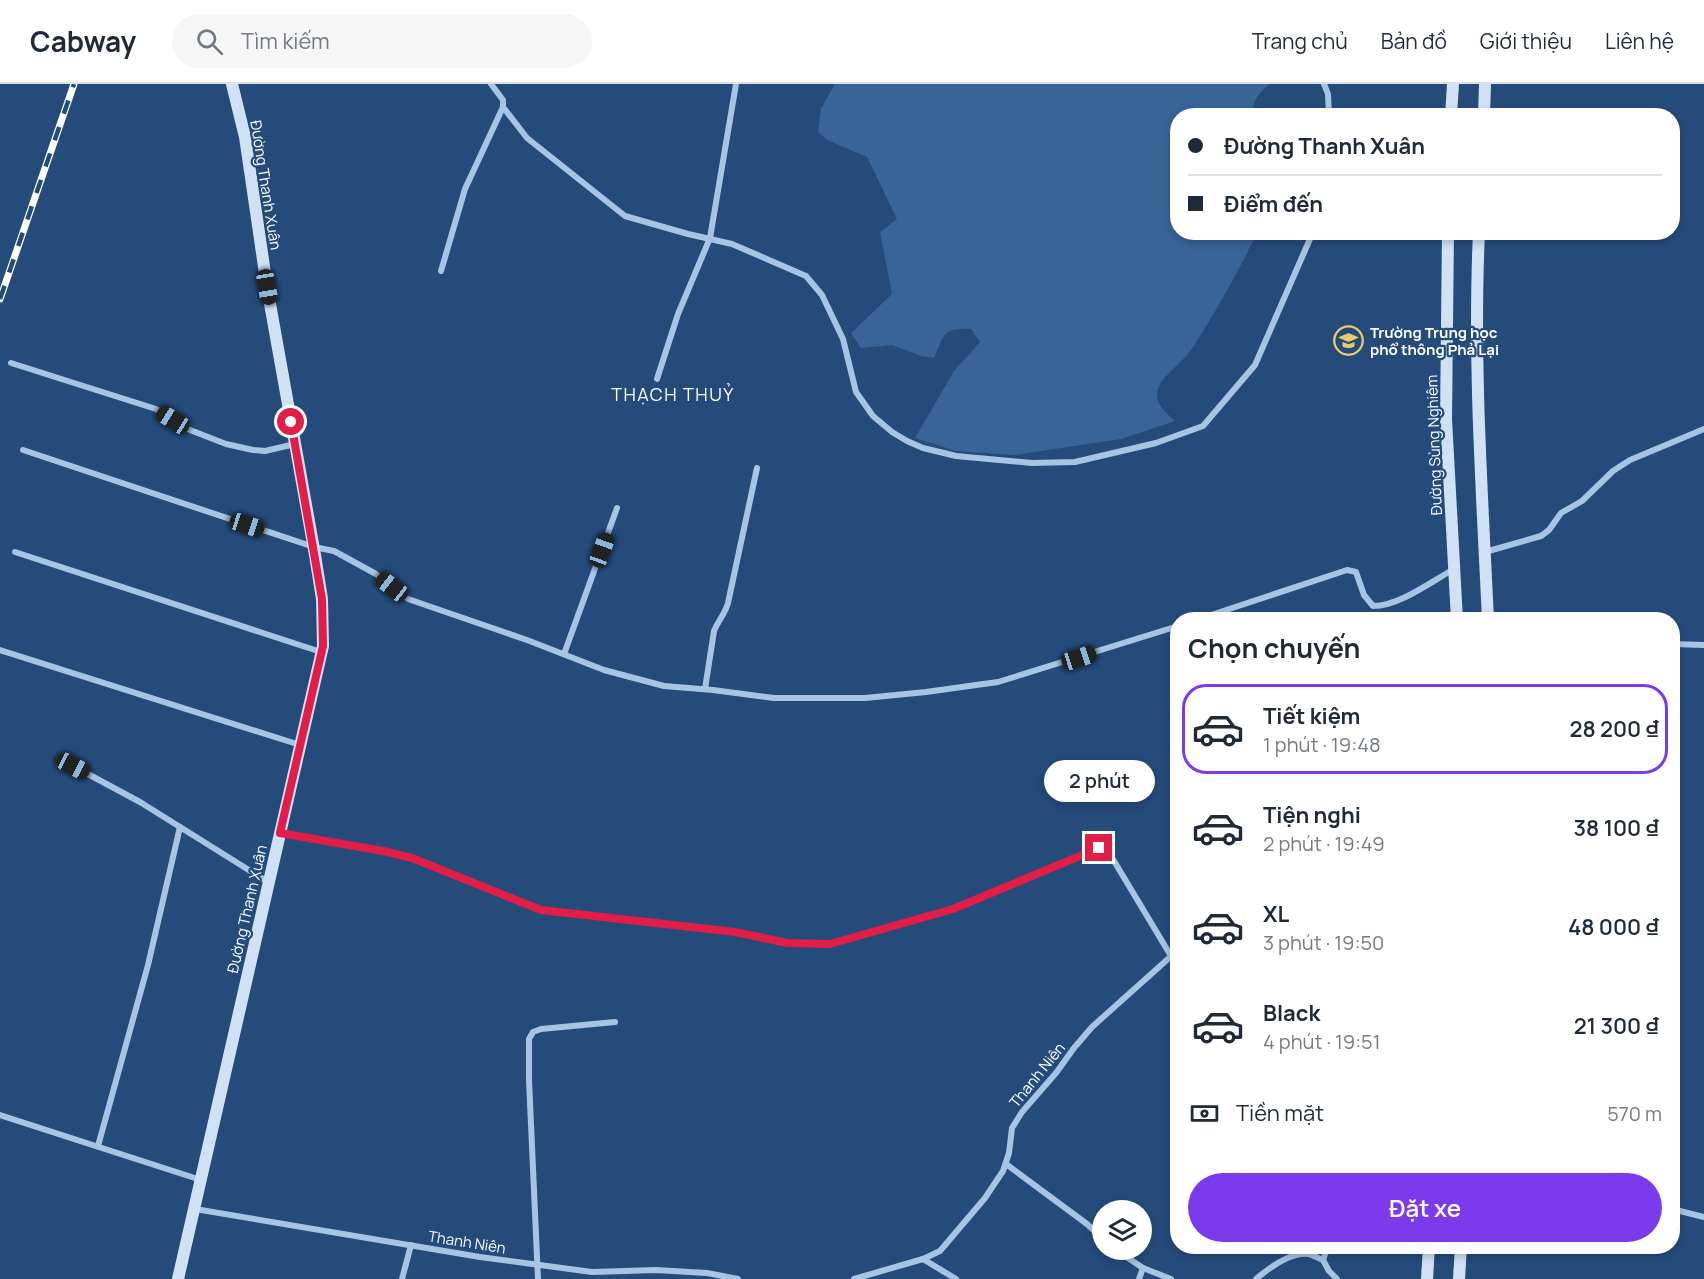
<!DOCTYPE html>
<html lang="vi">
<head>
<meta charset="utf-8">
<style>
	body { margin:0; font-family:Manrope,sans-serif; background:#f6f6f7; color:#1f2937; height:100vh; display:flex; flex-direction:column; font-size:22px; white-space:nowrap }
	* { box-sizing:border-box; margin:0 }
	p { font-size:20px; color:#747a83 }
	.icon { flex:none; width:33px; height:33px; fill:none; stroke:currentColor; stroke-width:2; stroke-linecap:round; stroke-linejoin:round }
	.map { position:relative; flex:1; overflow:hidden }
	.sheet { position:absolute; left:1170px; top:528px; width:510px; height:642px; display:flex; flex-direction:column; background:#fff; border-radius:24px; box-shadow:0 3px 9px #0003 }
	.sheet>* { flex:none }
	.top-card { position:absolute; left:1170px; top:24px; width:510px; height:132px; border-radius:24px; box-shadow:0 3px 9px #0003; display:grid; align-content:center; height:132px; padding:0 18px; background:#fff }
	.buttons { position:absolute; left:1092px; top:1116px; display:grid; gap:12px }
	.buttons a { display:grid; place-items:center; width:60px; height:60px; border-radius:50%; background:#fff; box-shadow:0 3px 9px #0003; font-size:30px }
	.end { position:absolute; width:27px; height:27px; margin:-14px; border:8px solid #e11d48; background:#fff; box-shadow:0 0 0 3px #fff }
	.from { border-radius:50% }
	.bubble { position:absolute; height:42px; border-radius:21px; background:#fff; box-shadow:0 3px 9px #0003; font-size:20px; font-weight:600; line-height:42px; text-align:center }
	.car { position:absolute; width:18px; height:36px; margin:-18px -9px; border-radius:8px; box-shadow:0 0 4px 2px #0007; background:linear-gradient(#222 24%,#8ab4d8 0 40%,#222 0 76%,#8ab4d8 0 86%,#222 0) }
	.top-card b { display:flex; align-items:center; gap:21px; height:57px; font-size:22px }
	.top-card b+b { border-top:2px solid #e0e1e3 }
	.top-card i { width:15px; height:15px; background:#1f2937 }
	ul { padding:0; list-style:none }
	li { display:flex; align-items:center; gap:18px; height:90px; margin:0 12px 9px; padding:0 6px; border:3px solid transparent; border-radius:24px }
	li div { flex:1 }
	li b { display:block; font-size:22px }
	li em { font-style:normal; font-weight:600 }
	li.active { border-color:#7c3aed }
	li>.icon { width:54px; height:54px; stroke-width:1.5 }
	h2 { padding:0 18px; font-size:27px; line-height:72px }
	.pay { display:flex; align-items:center; gap:15px; height:66px; padding:0 18px; font-size:22px }
	.pay p { margin-inline-start:auto }
	.action { display:flex; gap:12px; margin-top:auto; padding:12px 18px }
	.action a { flex:1; height:69px; border-radius:36px; background:#7c3aed; color:#fff; font-size:24px; font-weight:600; line-height:69px; text-align:center }
	header { display:flex; align-items:center; gap:36px; box-sizing:border-box; height:84px; padding:0 30px; background:#fff; border-bottom:2px solid #e0e1e3 }
	header strong { font-size:28px }
	nav { display:flex; gap:33px; margin-inline-start:auto; font-size:21px }
	.search { width:420px; height:54px; background:#f6f6f7; display:flex; align-items:center; gap:15px; box-sizing:border-box; padding:0 21px; border-radius:33px; color:#747a83; font-size:22px }
	.map>svg:first-child { display:block }
</style>
</head>
<body>
<header>
<strong>Cabway</strong>
<div class="search"><svg class="icon" aria-label="search" viewBox="0 0 24 24"><circle cx="10" cy="10" r="6"/><path d="M15 15l6 6"/></svg>Tìm kiếm</div>
<nav><a>Trang chủ</a><a>Bản đồ</a><a>Giới thiệu</a><a>Liên hệ</a></nav>
</header>
<div class="map">
<svg width="1704" height="1195" viewBox="0 0 1704 1195">
	<rect width="100%" height="100%" fill="#254b7b"/>
	<path fill="#386498" d="M835,0H1269C1259,10 1252,16 1253,31L1178,32V148L1257,149C1238,188 1217,226 1193,263C1185,276 1165,290 1159,302C1152,318 1165,328 1175,337L1121,355L1014,371L956,367L915,354L954,287L980,258L971,245C943,243 944,251 934,274L921,272L892,261L861,264L851,249L892,210L880,148L897,135L867,73L827,56L818,48L821,24Z"/>
	<g fill="none" stroke-linecap="round" stroke-linejoin="round">
		<g stroke="#a8c4e4" stroke-width="6">
			<path d="M491,0L503,16V23L527,54L625,132L688,150L732,160L806,192L822,211L843,255L856,308L873,332L892,348L907,357L923,364L956,372L1032,379L1075,378L1156,359L1203,342L1255,281L1313,148"/>
			<path d="M1324,0L1328,10L1329,32"/>
			<path d="M441,187L465,105L503,23"/>
			<path d="M11,279L156,325L190,346L226,360L253,366L265,367L295,360"/>
			<path d="M657,295L678,230L710,154L736,0"/>
			<path d="M23,366L314,463L334,467L376,490L408,515L527,556L604,586L664,602L713,606L774,614H865L926,608L998,598L1178,542"/>
			<path d="M15,468L321,568"/>
			<path d="M1485,468L1541,452L1549,446L1561,429L1582,417L1613,387L1630,376L1704,345"/>
			<path d="M1196,536L1347,486L1356,488L1364,511L1373,522C1399,522 1431,498 1454,485"/>
			<path d="M1672,560L1704,561"/>
			<path d="M0,566L300,661"/>
			<path d="M564,570L617,424"/>
			<path d="M705,605L714,547C718,537 725,530 728,519L757,384"/>
			<path d="M73,682L140,718L268,798"/>
			<path d="M280,749L383,767L413,774L541,826L735,848L787,859L830,860L953,825L1099,764L1111,772L1171,872"/>
			<path d="M0,1031L201,1096"/>
			<path d="M98,1062L148,881L180,743"/>
			<path d="M1006,1080L1087,1140L1102,1154"/>
			<path d="M195,1125L480,1173L592,1188L656,1186L707,1189L738,1195"/>
			<path d="M1672,1125L1704,1133"/>
			<path d="M1116,1166L1143,1184L1171,1195"/>
			<path d="M923,1175L956,1195"/>
			<path d="M1323,1176L1328,1162"/>
			<path d="M402,1195L411,1161"/>
			<path d="M538,1195L529,996V955L533,948L541,945L615,938"/>
			<path d="M854,1195L923,1175L940,1167L985,1114L1003,1087L1009,1069L1012,1044L1022,1028L1056,989L1074,964L1092,943L1178,866"/>
			<path d="M1139,1195L1143,1184"/>
			<path d="M1256,1195C1269,1184 1291,1167 1309,1170C1313,1171 1318,1174 1323,1176L1329,1187L1337,1195"/>
		</g>
		<g stroke="#d1e1f4" stroke-width="12">
			<path d="M1451,32L1453,0"/>
			<path d="M1484,32L1485,0"/>
			<path d="M1448,148L1446,335L1457,536"/>
			<path d="M1479,148C1473,277 1482,407 1488,536"/>
			<path d="M178,1195L323,562L322,515L315,471L267,203L245,53L232,0"/>
			<path d="M1427,1195L1429,1162"/>
			<path d="M1459,1195L1461,1162"/>
		</g>
		<defs>
			<path id="rail" d="M0,215L74,0"/>
		</defs>
		<use href="#rail" stroke="#fff" stroke-width="7"/>
		<use href="#rail" stroke="#254b7b" stroke-width="4.5" stroke-dasharray="14" stroke-linecap="butt"/>
	</g>
	<g fill="none" stroke-linecap="round" stroke-linejoin="round">
		<path stroke="#e11d48" stroke-width="8" d="M291,338L322,515L323,562L280,749L383,767L412,774L541,826L735,848L787,859L830,860L953,825L1099,764"/>
	</g>
	<defs>
		<symbol id="school-ring" viewBox="-11 -11 22 22"><circle r="9.5" fill="#254b7b" stroke="#eec86d" stroke-width="1.5"/><path d="M0-5L7-2L0 1L-7-2ZM-4 1L0 2.5L4 1V4Q0 6-4 4Z" fill="#eec86d"/></symbol>
	</defs>
	<g fill-rule="evenodd">
		<use href="#school-ring" x="1332" y="240" width="33" height="33"/>
	</g>
	<g text-anchor="middle" dominant-baseline="central" stroke-width="4.5" stroke-linejoin="round" paint-order="stroke">
		<g font-size="15" fill="#fff" stroke="#254b7b">
			<text transform="translate(266 101) rotate(81)">Đường Thanh Xuân</text>
			<text transform="translate(1434 361) rotate(-92)">Đường Sùng Nghiêm</text>
			<text transform="translate(247 825) rotate(-77)">Đường Thanh Xuân</text>
			<text transform="translate(1037 991) rotate(-51)">Thanh Niên</text>
			<text transform="translate(467 1158) rotate(9)">Thanh Niên</text>
		</g>
		<g font-size="15" font-weight="bold" fill="#fff" stroke="#254b7b" text-anchor="start">
			<text x="1370" y="248">Trường Trung học<tspan x="1370" dy="17">phổ thông Phả Lại</tspan></text>
		</g>
		<g font-size="18" letter-spacing="1.5" fill="#fff" stroke="#254b7b">
			<text x="673" y="310">THẠCH THUỶ</text>
		</g>
	</g>
</svg>
<div class="buttons">
<a><svg class="icon" aria-label="layers" viewBox="0 0 24 24"><path d="M12 4l9 5-9 5-9-5zM3 14l9 5 9-5"/></svg></a>
</div>
<i class="end from" style="left:291px;top:338px"></i>
<i class="end" style="left:1099px;top:764px"></i>
<div class="bubble" style="left:1044px;top:676px;width:111px">2 phút</div>
<i class="car" style="left:267px;top:203px;rotate:170deg"></i>
<i class="car" style="left:173px;top:336px;rotate:302deg"></i>
<i class="car" style="left:247px;top:441px;rotate:108deg"></i>
<i class="car" style="left:602px;top:466px;rotate:20deg"></i>
<i class="car" style="left:392px;top:503px;rotate:308deg"></i>
<i class="car" style="left:1079px;top:574px;rotate:72deg"></i>
<i class="car" style="left:73px;top:682px;rotate:118deg"></i>
<div class="top-card">
<b><i class="from"></i>Đường Thanh Xuân</b>
<b><i></i>Điểm đến</b>
</div>
<section class="sheet">
<h2>Chọn chuyến</h2>
<ul>
<li class="active"><svg class="icon" aria-label="car" viewBox="0 0 24 24"><path d="M5 17H2v-5l4-1 3-4h7l3 4 3 1v5h-3M9 17h6M6 11h13"/><circle cx="7" cy="17" r="2"/><circle cx="17" cy="17" r="2"/></svg><div><b>Tiết kiệm</b><p>1 phút · 19:48</p></div><em>28 200 ₫</em></li>
<li><svg class="icon" aria-label="car" viewBox="0 0 24 24"><path d="M5 17H2v-5l4-1 3-4h7l3 4 3 1v5h-3M9 17h6M6 11h13"/><circle cx="7" cy="17" r="2"/><circle cx="17" cy="17" r="2"/></svg><div><b>Tiện nghi</b><p>2 phút · 19:49</p></div><em>38 100 ₫</em></li>
<li><svg class="icon" aria-label="car" viewBox="0 0 24 24"><path d="M5 17H2v-5l4-1 3-4h7l3 4 3 1v5h-3M9 17h6M6 11h13"/><circle cx="7" cy="17" r="2"/><circle cx="17" cy="17" r="2"/></svg><div><b>XL</b><p>3 phút · 19:50</p></div><em>48 000 ₫</em></li>
<li><svg class="icon" aria-label="car" viewBox="0 0 24 24"><path d="M5 17H2v-5l4-1 3-4h7l3 4 3 1v5h-3M9 17h6M6 11h13"/><circle cx="7" cy="17" r="2"/><circle cx="17" cy="17" r="2"/></svg><div><b>Black</b><p>4 phút · 19:51</p></div><em>21 300 ₫</em></li>
</ul>
<div class="pay"><svg class="icon" aria-label="cash" viewBox="0 0 24 24"><path d="M3 7h18v10H3z"/><circle cx="12" cy="12" r="2"/></svg>Tiền mặt<p>570 m</p></div>
<div class="action"><a>Đặt xe</a></div>
</section>
</div>
</body>
</html>
